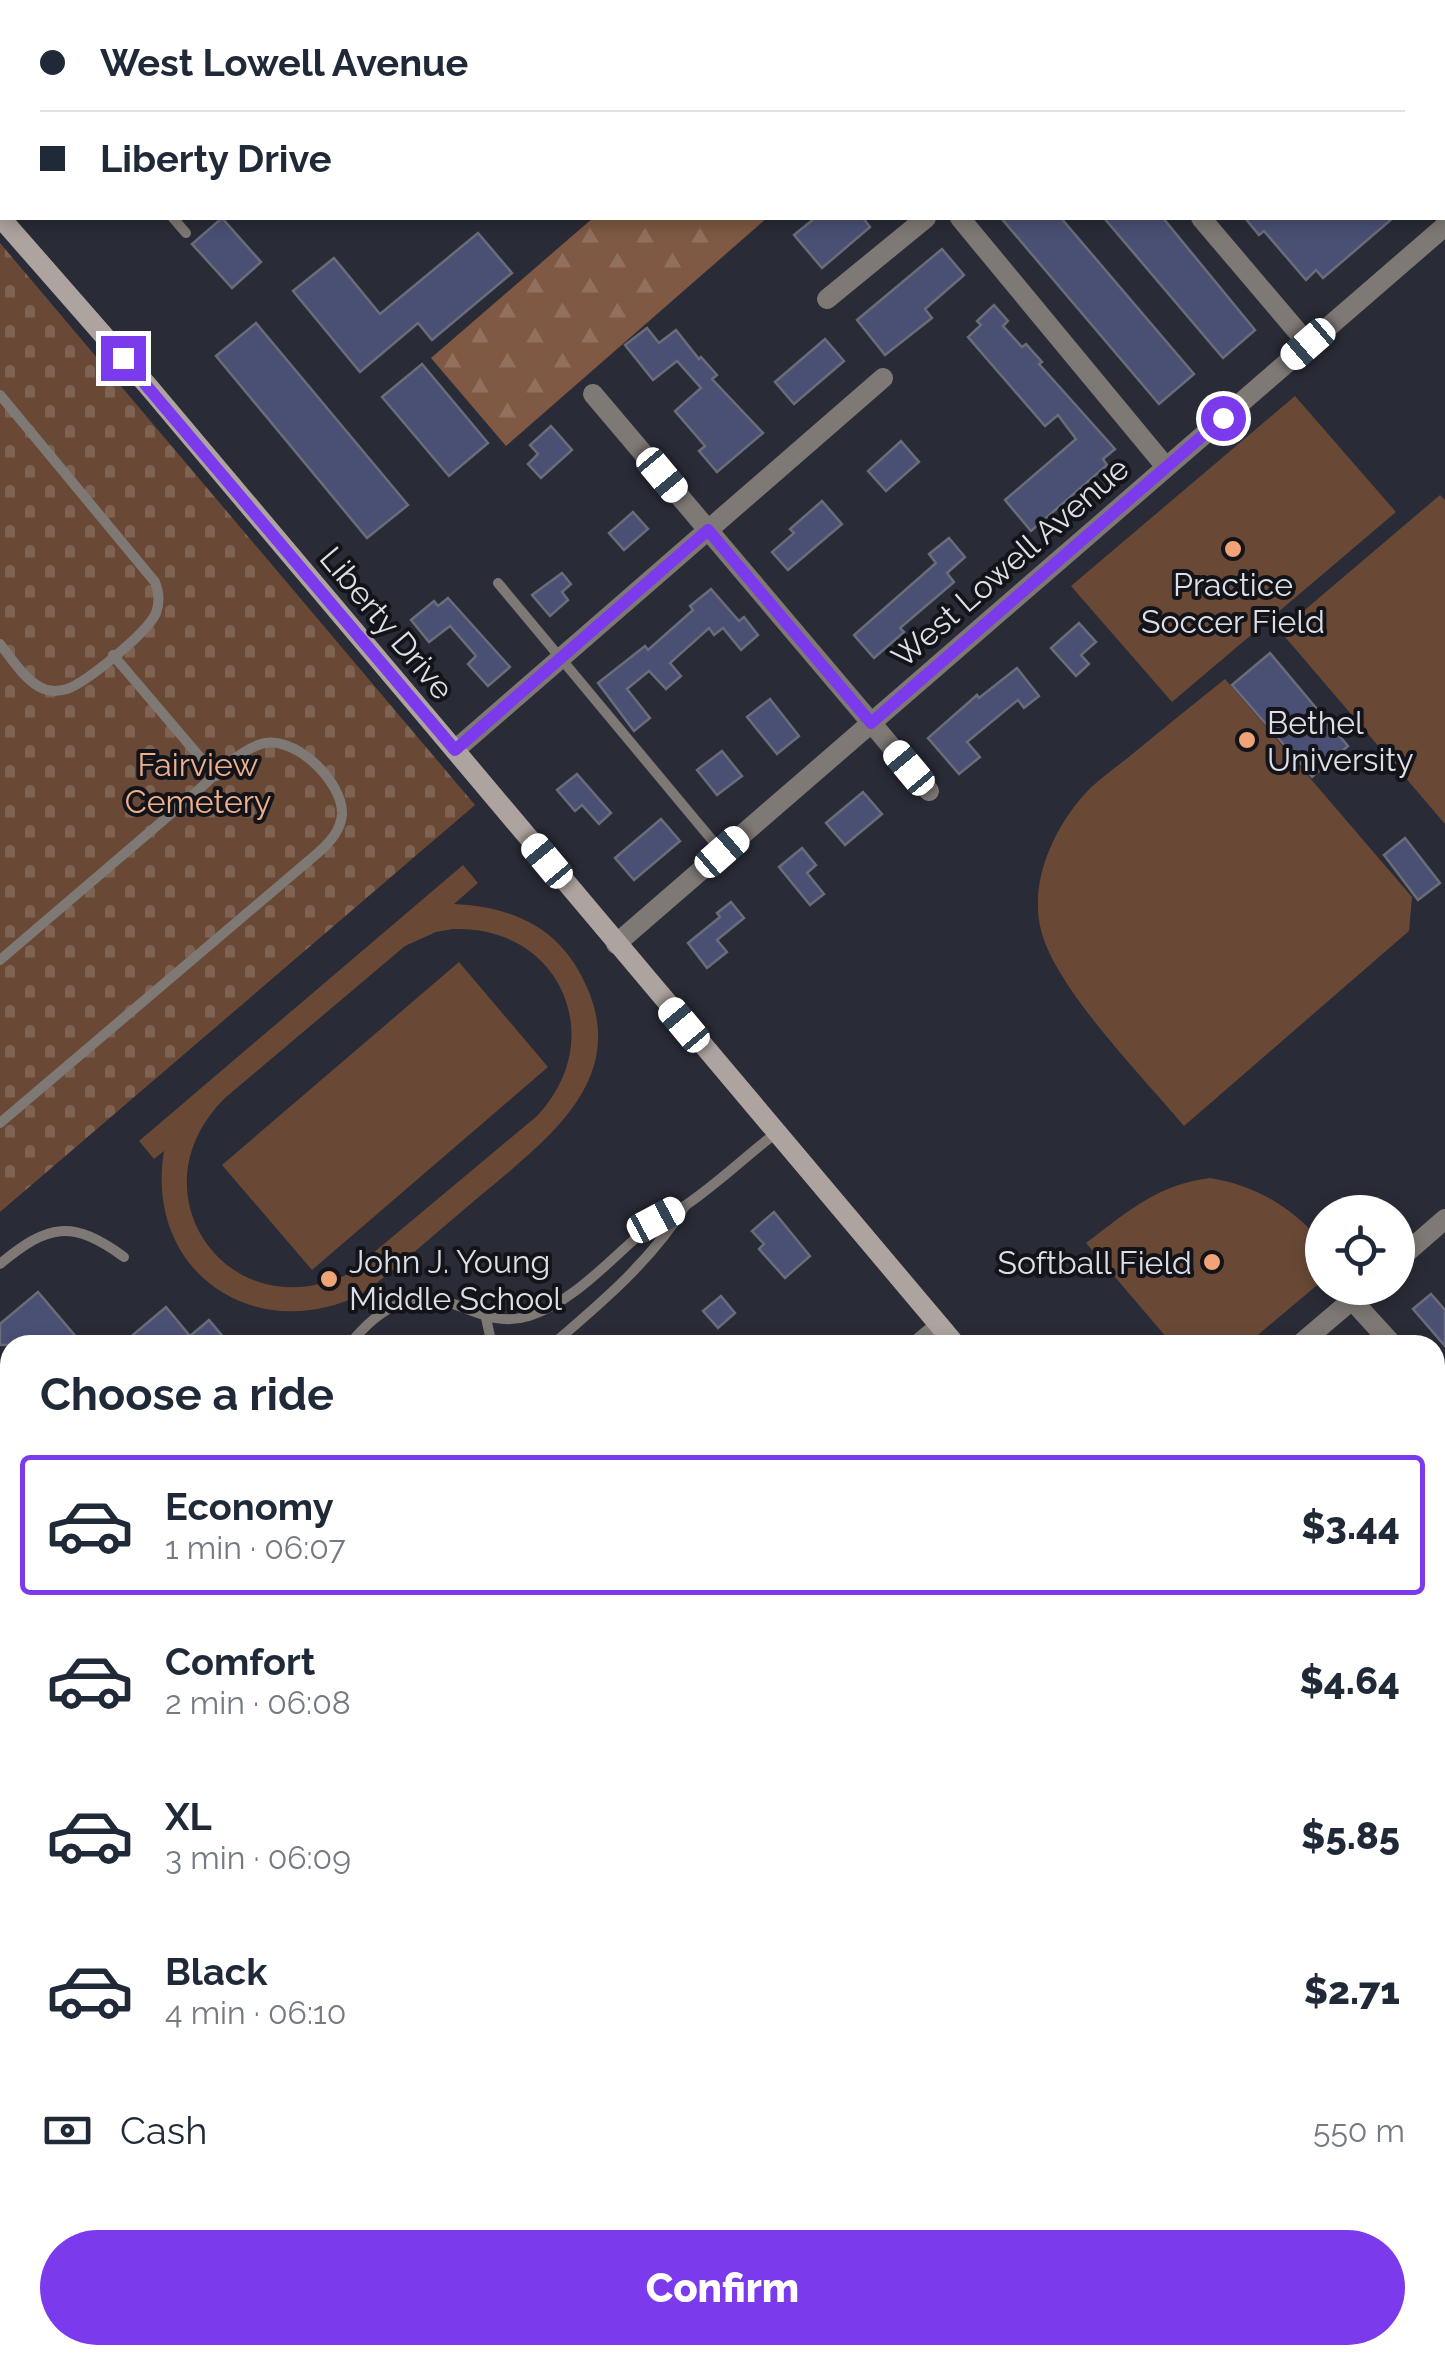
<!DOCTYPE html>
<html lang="en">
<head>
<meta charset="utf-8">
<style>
	body { margin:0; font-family:Raleway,sans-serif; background:#f2f2f3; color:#1f2937; height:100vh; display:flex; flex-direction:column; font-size:38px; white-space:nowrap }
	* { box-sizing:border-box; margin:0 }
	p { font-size:32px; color:#747a83 }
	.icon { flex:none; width:55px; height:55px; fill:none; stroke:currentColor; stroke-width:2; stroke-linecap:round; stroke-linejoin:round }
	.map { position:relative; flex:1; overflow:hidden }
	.details { position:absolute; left:0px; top:1335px; width:1445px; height:1030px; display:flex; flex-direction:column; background:#fff; border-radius:30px 30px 0 0; box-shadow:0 5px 15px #0003 }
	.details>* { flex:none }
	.guide { position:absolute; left:0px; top:0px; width:1445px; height:220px; box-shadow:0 5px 15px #0003; display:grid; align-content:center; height:220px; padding:0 40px; background:#fff }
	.controls { position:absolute; left:1305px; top:1195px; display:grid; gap:20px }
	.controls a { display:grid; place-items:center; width:110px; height:110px; border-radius:50%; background:#fff; box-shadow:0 5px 15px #0003; font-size:50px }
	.end { position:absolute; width:45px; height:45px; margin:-22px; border:12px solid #7c3aed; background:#fff; box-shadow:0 0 0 5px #fff }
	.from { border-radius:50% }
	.car { position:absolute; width:30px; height:60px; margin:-30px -15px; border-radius:12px; box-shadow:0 0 8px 2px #0007; background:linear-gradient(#fff 24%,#345 0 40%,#fff 0 76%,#345 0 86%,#fff 0) }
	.guide b { display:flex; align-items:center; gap:35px; height:95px; font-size:38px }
	.guide b+b { border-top:2px solid #e0e1e3 }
	.guide i { width:25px; height:25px; background:#1f2937 }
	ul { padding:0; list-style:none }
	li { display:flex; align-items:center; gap:30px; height:140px; margin:0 20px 15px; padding:0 20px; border:5px solid transparent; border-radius:10px }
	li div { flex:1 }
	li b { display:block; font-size:38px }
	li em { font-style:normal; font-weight:800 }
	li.active { border-color:#7c3aed }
	li>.icon { width:90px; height:90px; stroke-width:1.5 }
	h2 { padding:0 40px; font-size:45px; line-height:120px }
	.pay { display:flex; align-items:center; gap:25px; height:110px; padding:0 40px; font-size:38px }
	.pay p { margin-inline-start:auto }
	.button { display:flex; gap:20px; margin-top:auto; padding:20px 40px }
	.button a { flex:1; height:115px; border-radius:60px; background:#7c3aed; color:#fff; font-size:40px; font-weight:800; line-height:115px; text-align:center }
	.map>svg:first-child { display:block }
</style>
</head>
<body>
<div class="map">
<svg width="1445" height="2365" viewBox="0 0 1445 2365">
	<defs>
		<pattern id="forest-firs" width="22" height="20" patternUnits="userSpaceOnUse" patternTransform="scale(2.5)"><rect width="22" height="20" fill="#7f5943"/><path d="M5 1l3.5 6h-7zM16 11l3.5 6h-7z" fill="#91705e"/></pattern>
		<pattern id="cemetery-stones" width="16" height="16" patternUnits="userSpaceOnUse" patternTransform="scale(2.5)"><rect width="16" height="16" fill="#694936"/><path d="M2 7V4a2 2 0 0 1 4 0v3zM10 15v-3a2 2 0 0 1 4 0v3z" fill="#7e6353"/></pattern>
	</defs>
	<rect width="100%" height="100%" fill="#292b36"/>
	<path fill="url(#forest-firs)" d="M593,218H767L506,446L431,358Z"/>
	<path fill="url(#cemetery-stones)" d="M0,243L475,805L0,1212Z"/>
	<g fill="#694936" fill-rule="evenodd">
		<path d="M1295,396L1396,512L1172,702L1071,586Z"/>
		<path d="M1440,495L1445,500V824L1280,631Z"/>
		<path d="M1225,679L1412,897L1409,931L1184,1126C1144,1078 1055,988 1041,930C1029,883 1053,830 1083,796C1096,781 1114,769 1130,756C1161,730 1193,705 1225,679Z"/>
		<path d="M463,865L478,883L454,904C504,906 551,923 577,968C641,1076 546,1140 474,1201C437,1232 401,1265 362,1294C255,1347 144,1272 164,1151L154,1159L139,1141ZM453,929C560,925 610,1039 537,1116L348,1274C228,1331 130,1192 225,1098L405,946L436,932Z"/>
		<path d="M459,962L548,1067L312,1270L222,1165Z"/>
		<path d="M1210,1178C1257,1186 1290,1206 1322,1242V1281L1246,1345H1173L1086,1243C1126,1213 1158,1184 1210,1178Z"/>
	</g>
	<g fill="#4a5074" stroke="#6a6d79" stroke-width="2.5">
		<path d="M222,218L261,262L232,288L192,244Z"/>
		<path d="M815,218H863L870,227L822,268L794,235Z"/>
		<path d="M1001,218H1061L1194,374L1159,404Z"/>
		<path d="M1104,218H1163L1255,330L1223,358Z"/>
		<path d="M1245,218H1393L1323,278L1316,270L1306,280L1264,231L1259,235Z"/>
		<path d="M478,233L512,273L432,340L418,323L360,372L293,291L334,258L380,314Z"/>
		<path d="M942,249L964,275L925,309L932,318L885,355L857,320Z"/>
		<path d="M994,305L1008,321L1003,326L1022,347L1026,344L1042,362L1039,364L1115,449L1103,459L1107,465L1031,531L1005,500L1076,439L1058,415L1045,426L968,337L981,325L977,321Z"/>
		<path d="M256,323L408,505L367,538L216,356Z"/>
		<path d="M647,328L659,343L676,330L699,359L701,357L717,375L712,379L763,433L717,472L699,451L705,446L675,411L701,388L677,361L653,380L625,345Z"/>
		<path d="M825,339L844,361L794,404L775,382Z"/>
		<path d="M422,364L488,443L449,476L382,397Z"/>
		<path d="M551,426L572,450L541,478L528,464L538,454L530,445Z"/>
		<path d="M901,441L919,462L886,491L868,471Z"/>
		<path d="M822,501L842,524L788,570L772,552L794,533L790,529Z"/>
		<path d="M633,512L648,529L624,550L609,533Z"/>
		<path d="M949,538L965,557L947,573L954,582L900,628L904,632L874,658L854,635L936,563L929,554Z"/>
		<path d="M562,573L571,584L562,592L568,600L550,616L532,595Z"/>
		<path d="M711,589L739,621L744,617L758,635L741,650L723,628L714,635L709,628L670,663L681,676L666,689L649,671L627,689L650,718L634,731L598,683L645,646L648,650L693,610L690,606Z"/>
		<path d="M448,598L510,667L488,686L468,664L476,656L450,626L429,642L411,620L434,601L438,606Z"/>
		<path d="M1079,623L1096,642L1081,655L1089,664L1076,676L1051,648Z"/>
		<path d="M1270,653L1348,746L1312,777L1232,685Z"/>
		<path d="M1017,668L1039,696L1024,708L1018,700L967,742L980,757L959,774L928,738L977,695L979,698Z"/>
		<path d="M770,699L799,736L777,754L747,717Z"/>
		<path d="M722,751L742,776L717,795L697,770Z"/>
		<path d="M577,774L611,813L599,824L582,805L575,811L557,790Z"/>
		<path d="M863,792L882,814L845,845L826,823Z"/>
		<path d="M661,819L680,841L634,880L615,858Z"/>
		<path d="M1405,838L1440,883L1418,900L1384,855Z"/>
		<path d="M802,848L816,865L807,873L824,894L810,905L779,867Z"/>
		<path d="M731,902L744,918L717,940L727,952L707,968L688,943L720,917L717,913Z"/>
		<path d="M774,1212L810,1256L785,1278L759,1249L764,1244L752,1231Z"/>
		<path d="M38,1292L83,1345H0V1324Z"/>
		<path d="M1431,1294L1445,1310V1346L1413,1309Z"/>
		<path d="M721,1296L735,1313L718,1328L703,1311Z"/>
		<path d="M166,1307L190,1336L209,1320L230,1345H121Z"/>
	</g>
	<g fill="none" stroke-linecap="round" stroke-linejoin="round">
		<g stroke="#7f7975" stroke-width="10">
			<path d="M296,0L298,2"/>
			<path d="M780,0L782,2"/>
			<path d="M173,218L186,233"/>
			<path d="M0,395L155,582C159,592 160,602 156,613C148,632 87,682 67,689C60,691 51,692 44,689C26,682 12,659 0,644"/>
			<path d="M498,583L722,852"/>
			<path d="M113,655L216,776"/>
			<path d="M0,960C60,909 120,858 180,806C204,787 230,756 258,745C292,731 343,781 342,814C341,830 330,842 319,852L0,1123"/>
			<path d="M0,1264C48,1224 72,1219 124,1257"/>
			<path d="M486,1318L492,1345"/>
			<path d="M349,1345C381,1305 413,1288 462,1307C485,1316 503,1324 529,1316C576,1301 614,1255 652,1224C662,1216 675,1212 686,1205C717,1184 746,1156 776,1133"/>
			<path d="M552,1345C601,1303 651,1261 685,1206"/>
			<path d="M1435,1386L1445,1377"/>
			<path d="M0,1760L10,1791"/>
			<path d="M0,1808L10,1800"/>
			<path d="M317,2355L326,2365"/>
		</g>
		<g stroke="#7f7975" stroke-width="20">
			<path d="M960,218L1166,467"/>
			<path d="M1201,218L1308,344"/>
			<path d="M827,299L926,218"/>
			<path d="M593,394L929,791"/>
			<path d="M455,750L883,378"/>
			<path d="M616,944L1445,226"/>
			<path d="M1398,1260L1445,1219"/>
			<path d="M1352,1300L1393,1345"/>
			<path d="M917,1345L940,1326"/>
			<path d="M1299,1345L1366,1288"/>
			<path d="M1435,1392L1445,1404"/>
			<path d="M1435,1555L1445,1547"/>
			<path d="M0,2132L10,2123"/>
			<path d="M112,2365L124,2355"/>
			<path d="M496,2365L508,2355"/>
		</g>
		<g stroke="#aea49f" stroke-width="20">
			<path d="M131,2L134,0"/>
			<path d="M0,114L2,112"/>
			<path d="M0,217L148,386L956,1345"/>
			<path d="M0,2189L10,2201"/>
			<path d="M139,2355L148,2365"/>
		</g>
		<g stroke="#d2c6bf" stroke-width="25">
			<path d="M1435,1902L1445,1893"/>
			<path d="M896,2365L908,2355"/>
		</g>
	</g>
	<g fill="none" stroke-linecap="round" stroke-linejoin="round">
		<path stroke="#7c3aed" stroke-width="12" d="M123,358L455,750L708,530L871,723L1223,418"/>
	</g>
	<g fill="#efa376" stroke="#131419" stroke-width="4">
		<circle cx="1233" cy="549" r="10"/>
		<circle cx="1247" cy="740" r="10"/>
		<circle cx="1212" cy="1262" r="10"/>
		<circle cx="329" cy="1279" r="10"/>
	</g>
	<g text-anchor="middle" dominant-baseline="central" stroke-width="8" stroke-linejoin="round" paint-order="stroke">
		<g font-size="32" fill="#dedfe6" stroke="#131419">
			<text transform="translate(1010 562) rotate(-41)">West Lowell Avenue</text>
			<text transform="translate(387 623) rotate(50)">Liberty Drive</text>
		</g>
		<g font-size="32" fill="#dedfe6" stroke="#131419" text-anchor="start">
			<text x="1233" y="584" text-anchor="middle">Practice<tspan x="1233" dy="37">Soccer Field</tspan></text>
			<text x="1267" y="722">Bethel<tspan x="1267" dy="37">University</tspan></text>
			<text x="349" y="1261">John J. Young<tspan x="349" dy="37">Middle School</tspan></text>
			<text x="1192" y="1262" text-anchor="end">Softball Field</text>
		</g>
		<g font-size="32" fill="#efb08b" stroke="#131419">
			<text x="198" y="764">Fairview<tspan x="198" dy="37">Cemetery</tspan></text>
		</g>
	</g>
</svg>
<div class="controls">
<a><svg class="icon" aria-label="locate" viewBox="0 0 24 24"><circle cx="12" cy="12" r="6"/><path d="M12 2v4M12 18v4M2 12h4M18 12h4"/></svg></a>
</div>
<i class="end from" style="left:1223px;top:418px"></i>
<i class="end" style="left:123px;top:358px"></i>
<i class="car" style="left:1308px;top:344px;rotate:229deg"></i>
<i class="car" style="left:662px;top:475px;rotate:140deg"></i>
<i class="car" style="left:909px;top:768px;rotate:320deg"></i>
<i class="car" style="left:722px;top:852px;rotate:49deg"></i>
<i class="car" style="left:547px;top:861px;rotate:320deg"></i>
<i class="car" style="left:684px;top:1025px;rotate:320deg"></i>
<i class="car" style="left:656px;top:1220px;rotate:62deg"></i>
<div class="guide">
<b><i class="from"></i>West Lowell Avenue</b>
<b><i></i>Liberty Drive</b>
</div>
<section class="details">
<h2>Choose a ride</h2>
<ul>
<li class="active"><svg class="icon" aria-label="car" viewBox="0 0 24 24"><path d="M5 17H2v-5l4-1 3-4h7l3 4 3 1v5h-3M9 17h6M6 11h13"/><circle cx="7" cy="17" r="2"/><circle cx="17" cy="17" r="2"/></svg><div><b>Economy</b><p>1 min · 06:07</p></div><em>$3.44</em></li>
<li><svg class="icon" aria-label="car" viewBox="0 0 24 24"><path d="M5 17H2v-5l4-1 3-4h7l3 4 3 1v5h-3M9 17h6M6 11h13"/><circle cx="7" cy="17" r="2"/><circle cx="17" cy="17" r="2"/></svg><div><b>Comfort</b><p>2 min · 06:08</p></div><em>$4.64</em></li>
<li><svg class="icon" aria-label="car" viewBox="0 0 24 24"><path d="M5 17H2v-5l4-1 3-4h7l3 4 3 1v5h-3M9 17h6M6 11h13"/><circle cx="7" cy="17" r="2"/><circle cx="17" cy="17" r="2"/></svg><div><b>XL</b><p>3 min · 06:09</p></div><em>$5.85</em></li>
<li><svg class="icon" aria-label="car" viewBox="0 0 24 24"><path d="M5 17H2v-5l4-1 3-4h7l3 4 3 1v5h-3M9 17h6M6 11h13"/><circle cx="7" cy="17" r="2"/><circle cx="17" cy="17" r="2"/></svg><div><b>Black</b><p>4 min · 06:10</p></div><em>$2.71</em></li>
</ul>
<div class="pay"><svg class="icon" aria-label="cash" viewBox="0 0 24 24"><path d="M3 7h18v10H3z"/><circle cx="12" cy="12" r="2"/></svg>Cash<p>550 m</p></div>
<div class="button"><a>Confirm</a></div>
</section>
</div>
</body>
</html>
